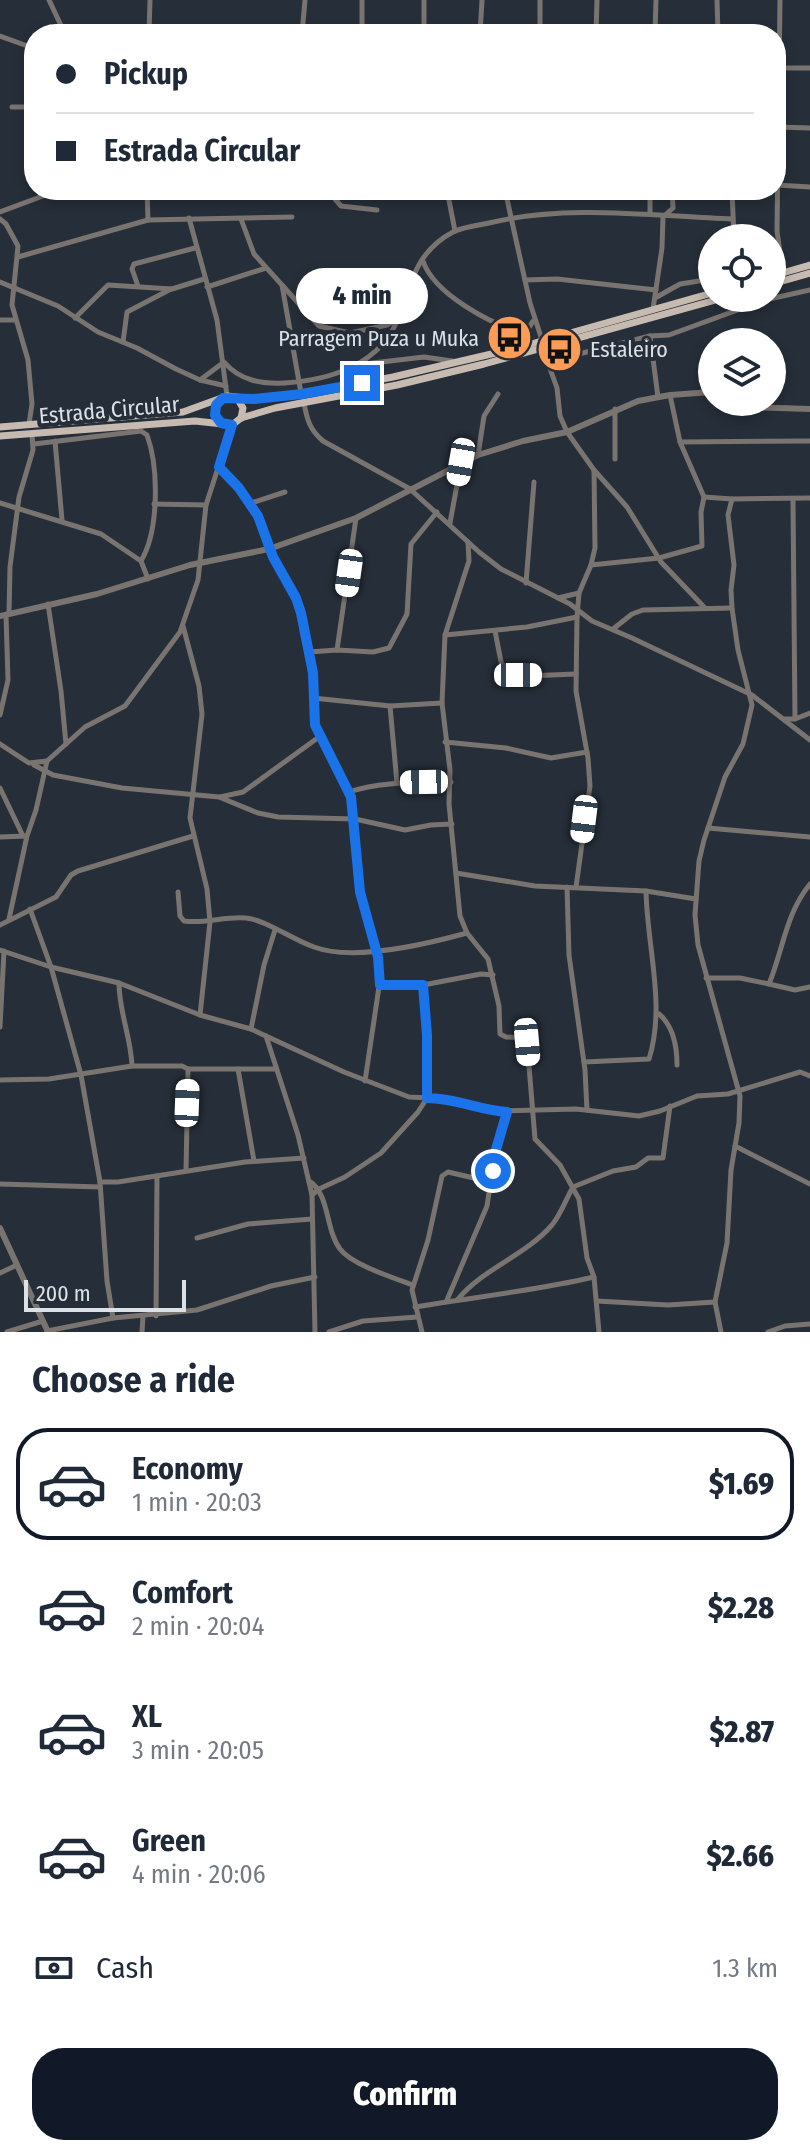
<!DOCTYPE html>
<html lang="en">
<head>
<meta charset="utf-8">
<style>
	body { margin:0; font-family:"Fira Sans Condensed",sans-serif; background:#f6f6f7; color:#1f2937; height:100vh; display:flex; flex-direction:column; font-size:30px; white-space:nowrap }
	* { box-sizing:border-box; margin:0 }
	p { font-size:26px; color:#747a83 }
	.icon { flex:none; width:44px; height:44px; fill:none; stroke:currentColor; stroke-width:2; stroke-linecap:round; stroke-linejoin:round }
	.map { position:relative; height:1332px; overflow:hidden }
	.sheet { display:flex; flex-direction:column; background:#fff; flex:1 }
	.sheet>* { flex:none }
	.guide { position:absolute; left:24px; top:24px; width:762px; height:176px; border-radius:32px; box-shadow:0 4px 12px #0003; display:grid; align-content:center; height:176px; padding:0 32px; background:#fff }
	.buttons { position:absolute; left:698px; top:224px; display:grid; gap:16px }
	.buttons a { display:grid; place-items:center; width:88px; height:88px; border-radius:50%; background:#fff; box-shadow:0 4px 12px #0003; font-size:40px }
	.scale { position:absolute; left:24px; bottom:20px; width:162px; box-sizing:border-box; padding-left:8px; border:4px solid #dce1e8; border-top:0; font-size:22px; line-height:28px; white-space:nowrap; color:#dce1e8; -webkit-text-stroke:6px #262e39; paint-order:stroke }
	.end { position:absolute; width:36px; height:36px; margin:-18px; border:10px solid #1a73e8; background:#fff; box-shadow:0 0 0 4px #fff }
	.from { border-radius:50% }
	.bubble { position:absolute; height:56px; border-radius:28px; background:#fff; box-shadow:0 4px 12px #0003; font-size:26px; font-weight:800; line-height:56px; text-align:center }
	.car { position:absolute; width:24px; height:48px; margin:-24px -12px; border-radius:10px; box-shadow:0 0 6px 2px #0007; background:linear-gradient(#fff 24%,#345 0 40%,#fff 0 76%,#345 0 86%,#fff 0) }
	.guide b { display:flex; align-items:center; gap:28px; height:76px; font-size:30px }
	.guide b+b { border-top:2px solid #e0e1e3 }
	.guide i { width:20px; height:20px; background:#1f2937 }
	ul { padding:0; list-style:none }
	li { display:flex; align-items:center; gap:24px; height:112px; margin:0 16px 12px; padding:0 16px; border:4px solid transparent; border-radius:32px }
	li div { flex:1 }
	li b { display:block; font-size:30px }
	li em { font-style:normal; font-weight:800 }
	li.active { border-color:#111827 }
	li>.icon { width:72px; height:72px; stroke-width:1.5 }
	h2 { padding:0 32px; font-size:36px; line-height:96px }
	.pay { display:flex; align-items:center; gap:20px; height:88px; padding:0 32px; font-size:30px }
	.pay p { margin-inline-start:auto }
	.action { display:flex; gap:16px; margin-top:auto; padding:16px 32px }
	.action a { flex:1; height:92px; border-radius:32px; background:#111827; color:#fff; font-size:32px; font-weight:800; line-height:92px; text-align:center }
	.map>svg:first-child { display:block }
</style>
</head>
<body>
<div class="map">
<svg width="810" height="1332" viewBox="0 0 810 1332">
	<rect width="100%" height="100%" fill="#262e39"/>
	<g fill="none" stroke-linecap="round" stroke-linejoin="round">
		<g stroke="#7a7470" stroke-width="5">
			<path d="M49,0L65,34"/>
			<path d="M424,0V34"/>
			<path d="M717,0L718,34"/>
			<path d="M780,0L777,231L783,273"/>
			<path d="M149,34L150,0"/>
			<path d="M302,34L305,0"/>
			<path d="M362,34V0"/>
			<path d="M480,34L482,0"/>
			<path d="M540,34V0"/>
			<path d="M596,34L597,0"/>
			<path d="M655,34L656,0"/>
			<path d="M0,36L33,48"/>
			<path d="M779,68H810"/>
			<path d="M12,107H34"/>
			<path d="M776,127L810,128"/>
			<path d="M777,185L810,187"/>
			<path d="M147,190L148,220"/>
			<path d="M334,190L335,199L341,206L377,210"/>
			<path d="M447,190L455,231"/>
			<path d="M505,190L530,303L542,340"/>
			<path d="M732,190L734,238"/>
			<path d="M0,212L59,190"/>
			<path d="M650,214V190"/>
			<path d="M189,218L217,320L227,396"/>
			<path d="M0,219L6,224L18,246L12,305L28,360L32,404L29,424"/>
			<path d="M241,219L254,254L319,326L350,333L387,325L397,319"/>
			<path d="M18,257L148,220L292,217"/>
			<path d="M423,261C434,294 492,325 524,333"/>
			<path d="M772,261L781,258"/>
			<path d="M525,280L557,279L656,290"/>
			<path d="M0,282L58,306L98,332L137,348L176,369L200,380L226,386"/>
			<path d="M282,285L301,393"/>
			<path d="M138,286L132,269L134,264L195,248"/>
			<path d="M207,287L266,268"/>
			<path d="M655,298L680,284L712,279"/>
			<path d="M653,309L662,248L663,217L673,208L672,190"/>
			<path d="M75,318L108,285L172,289L204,279"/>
			<path d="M0,320H15"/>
			<path d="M650,336L658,397"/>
			<path d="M123,342L127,312L171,289"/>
			<path d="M517,348L533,321"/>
			<path d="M543,349L557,388L560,416L567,432L594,470L627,507L661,562L705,608"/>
			<path d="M547,362L650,336L669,335L765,300L810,290"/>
			<path d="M364,364L424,357L452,361"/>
			<path d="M200,380L224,362C240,381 262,384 285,383C331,380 382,364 399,316C411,282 417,251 453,232C463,227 478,225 489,223C568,204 651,216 732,219"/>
			<path d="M362,383L365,361"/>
			<path d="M304,403C307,420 310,430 323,441L410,489L479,552L501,569L570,604L592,621L632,638L752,695L810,740"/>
			<path d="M615,409V459"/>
			<path d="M55,441L62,520"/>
			<path d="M680,442L810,441"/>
			<path d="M34,444L141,431L147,435C159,468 159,531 141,561"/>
			<path d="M478,455L484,416L498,394"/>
			<path d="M219,467L251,503L263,528L273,557L296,598L313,673L315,725L351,797L360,892L378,957L380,980L365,1081"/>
			<path d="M704,497L732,499"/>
			<path d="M793,500L795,719"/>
			<path d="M0,503L101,534L141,561L148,579"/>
			<path d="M251,503L285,492"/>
			<path d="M154,504L206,505"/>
			<path d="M450,523L461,463"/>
			<path d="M468,542L469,561L445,635L442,703L450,770L449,804L460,916L467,933L488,959L499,1006L500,1034L506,1037L525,1038L527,1042L535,1139L560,1165L579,1199L587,1258L594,1277L599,1332"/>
			<path d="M591,565L659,558L702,546L701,512L704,497L680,442L670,395"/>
			<path d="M526,583L534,482"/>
			<path d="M558,598L579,593"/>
			<path d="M48,604L61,691L66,744"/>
			<path d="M9,614L10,567L19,497L33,450L32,434"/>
			<path d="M183,626L199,686L202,714L190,818L207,889L210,922L200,1015"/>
			<path d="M613,629L632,614L643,610L732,608"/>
			<path d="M495,631L504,677L576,674"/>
			<path d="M445,635L527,627L577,617"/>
			<path d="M337,650L356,518"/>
			<path d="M309,652L337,650L373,652L389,648L407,614L411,544L437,512"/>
			<path d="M313,698L390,706L442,703"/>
			<path d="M390,706L397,783"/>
			<path d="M0,715L8,680L6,615"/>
			<path d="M784,719H795L810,713"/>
			<path d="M445,742L506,748L551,758L587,752"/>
			<path d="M0,744L29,763L47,761"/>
			<path d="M34,765L53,775L122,788L219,797L258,813L278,817L355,819L405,830L431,825L452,824"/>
			<path d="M0,788L23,836"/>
			<path d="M349,792C382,781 416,783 451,782"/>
			<path d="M220,797L243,792L319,737"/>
			<path d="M708,828L810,837"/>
			<path d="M0,837L26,836"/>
			<path d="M456,873L535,886L646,891L696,899"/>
			<path d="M567,887L569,955L585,1070L587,1110"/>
			<path d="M576,887L590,786L588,758L576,691L577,617L579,593L591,565L595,548L594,470"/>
			<path d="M178,892L180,916L184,921C205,924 225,916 246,918C266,920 293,940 314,947C354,962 427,944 467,933"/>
			<path d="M30,909L51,967L81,1075L100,1182L107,1281L113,1318"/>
			<path d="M9,919L27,836L36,810L47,761L85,727L125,706L180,632L198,580L206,505L232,425"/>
			<path d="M0,925L56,897L71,875L78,871L193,836"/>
			<path d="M0,950L51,967L119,983L200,1015L251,1029L344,1072L409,1097L451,1099L496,1111L576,1109L639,1116L660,1111L697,1096L728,1094L800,1072L810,1076"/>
			<path d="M706,978H740L769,984C783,950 786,913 810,884"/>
			<path d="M119,983C119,1012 131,1037 132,1066"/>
			<path d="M769,984L795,990L810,987"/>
			<path d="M380,985H423L481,974L493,975"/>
			<path d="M659,1014C673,1026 677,1047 677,1065"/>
			<path d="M0,1027L4,951"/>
			<path d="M251,1029L264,965L275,930"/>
			<path d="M266,1036L298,1135L312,1195L315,1332"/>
			<path d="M584,1062L649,1059C666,1005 647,947 646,891"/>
			<path d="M188,1069H276"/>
			<path d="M238,1069L254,1161"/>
			<path d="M0,1080L49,1079L132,1066H182L188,1069L186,1171"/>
			<path d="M735,1146L810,1184"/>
			<path d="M309,1181C330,1194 325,1229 340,1249C352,1265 394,1278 413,1285"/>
			<path d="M100,1182H118L245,1162L304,1158"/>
			<path d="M0,1184L100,1187"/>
			<path d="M312,1195L319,1189L345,1177L381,1153L418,1112L427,1098V1035L423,985"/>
			<path d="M197,1238L248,1224L312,1219"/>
			<path d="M0,1273L17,1265"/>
			<path d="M458,1299C484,1268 525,1256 552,1225C561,1214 566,1199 573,1187L613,1171L636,1167L648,1158H663L670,1106"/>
			<path d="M447,1300L487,1206L495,1153L507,1112"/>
			<path d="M597,1301L668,1305L715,1302"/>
			<path d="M415,1307C474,1297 534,1291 594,1277"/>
			<path d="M156,1316L157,1176"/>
			<path d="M47,1331L113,1318L197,1310L271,1286L315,1277"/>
			<path d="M7,1332L43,1321"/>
			<path d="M142,1332L143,1316"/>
			<path d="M329,1332L363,1321L417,1317"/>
			<path d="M422,1332L412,1290L428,1240L442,1176L448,1172L491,1182"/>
			<path d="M721,1332L715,1302L727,1243L731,1170L739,1123L740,1096L698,945L695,915L699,861L704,840L725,777L743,744L752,705L738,650L732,608L731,590L734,565L728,515L732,499L810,498"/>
			<path d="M768,1332L785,1326L810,1324"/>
		</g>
		<g stroke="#7a7470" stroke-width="6">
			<path d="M741,402L749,407L810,409"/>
			<path d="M0,616L97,594L190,565L269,549L356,518L478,455L523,441L567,432L638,401L670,395L712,392"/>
			<path d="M0,1228L48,1332"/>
		</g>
		<g stroke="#c7bab1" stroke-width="7">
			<path d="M772,276L810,265"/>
			<path d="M772,284L810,273"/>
			<path d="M237,398L243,408L241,418"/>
			<path d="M218,401L215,415L221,423"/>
			<path d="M0,427L183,412L227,396L254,399L308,393L393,377L517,348L712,293"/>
			<path d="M0,436L195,421L232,425L241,418L275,408L397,385L484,364L723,298"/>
		</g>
	</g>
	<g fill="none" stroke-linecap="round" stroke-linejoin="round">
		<path stroke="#1a73e8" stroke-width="10" d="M362,383L302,394L254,399L223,398L216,405L215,415L221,423L232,425L219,467L239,488L258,516L273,557L296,598L301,613L313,673L315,725L351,797L360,892L378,957L380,985H423L427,1035V1098C455,1098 479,1110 507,1112L495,1153L493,1171"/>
	</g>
	<defs>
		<symbol id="bus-disc" viewBox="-11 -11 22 22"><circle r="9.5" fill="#fd9c56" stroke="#262e39"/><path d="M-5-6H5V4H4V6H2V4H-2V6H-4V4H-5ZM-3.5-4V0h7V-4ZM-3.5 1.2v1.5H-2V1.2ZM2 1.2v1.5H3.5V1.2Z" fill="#111"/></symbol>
	</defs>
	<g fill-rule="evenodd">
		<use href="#bus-disc" x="484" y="312" width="51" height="51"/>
		<use href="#bus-disc" x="534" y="324" width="51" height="51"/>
	</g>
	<g text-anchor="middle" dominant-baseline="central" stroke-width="8" stroke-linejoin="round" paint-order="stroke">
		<g font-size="22" fill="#dce1e8" stroke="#262e39" text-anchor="end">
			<text x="479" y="338">Parragem Puza u Muka</text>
			<text x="590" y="349" text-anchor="start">Estaleiro</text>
		</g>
		<g font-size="22" fill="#dce1e8" stroke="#262e39">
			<text transform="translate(109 410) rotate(-5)">Estrada Circular</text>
		</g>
	</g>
</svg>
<div class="buttons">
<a><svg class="icon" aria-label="locate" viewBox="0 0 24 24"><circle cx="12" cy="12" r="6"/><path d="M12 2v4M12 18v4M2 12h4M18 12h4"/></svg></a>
<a><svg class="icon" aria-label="layers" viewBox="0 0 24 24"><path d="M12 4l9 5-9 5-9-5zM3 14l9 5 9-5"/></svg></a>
</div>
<div class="scale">200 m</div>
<i class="end from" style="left:493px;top:1171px"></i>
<i class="end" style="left:362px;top:383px"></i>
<div class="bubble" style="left:296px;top:268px;width:132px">4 min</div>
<i class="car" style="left:461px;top:462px;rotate:190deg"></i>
<i class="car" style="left:349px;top:573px;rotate:188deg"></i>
<i class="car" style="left:518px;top:675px;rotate:90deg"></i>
<i class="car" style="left:424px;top:782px;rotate:269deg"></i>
<i class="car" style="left:584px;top:819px;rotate:187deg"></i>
<i class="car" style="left:527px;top:1042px;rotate:175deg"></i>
<i class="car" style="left:187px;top:1103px;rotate:2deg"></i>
<div class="guide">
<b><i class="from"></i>Pickup</b>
<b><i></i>Estrada Circular</b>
</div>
</div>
<section class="sheet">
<h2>Choose a ride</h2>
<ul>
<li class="active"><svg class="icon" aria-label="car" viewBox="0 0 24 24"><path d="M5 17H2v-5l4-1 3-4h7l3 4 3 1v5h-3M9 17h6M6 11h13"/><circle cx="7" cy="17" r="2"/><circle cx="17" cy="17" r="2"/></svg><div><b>Economy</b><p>1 min · 20:03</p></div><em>$1.69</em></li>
<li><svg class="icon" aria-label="car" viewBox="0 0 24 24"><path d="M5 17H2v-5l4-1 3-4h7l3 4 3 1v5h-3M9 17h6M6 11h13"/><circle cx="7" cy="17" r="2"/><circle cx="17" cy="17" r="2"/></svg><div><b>Comfort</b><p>2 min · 20:04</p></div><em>$2.28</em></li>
<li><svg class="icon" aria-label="car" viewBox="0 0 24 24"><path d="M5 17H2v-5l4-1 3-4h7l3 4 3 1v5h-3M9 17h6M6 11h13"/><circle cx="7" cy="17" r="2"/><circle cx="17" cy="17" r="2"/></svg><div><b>XL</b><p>3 min · 20:05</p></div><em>$2.87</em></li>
<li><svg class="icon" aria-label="car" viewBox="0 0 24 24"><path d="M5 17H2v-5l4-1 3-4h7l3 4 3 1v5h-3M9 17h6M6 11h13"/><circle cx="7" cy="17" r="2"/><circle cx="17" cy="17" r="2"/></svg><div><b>Green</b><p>4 min · 20:06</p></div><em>$2.66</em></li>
</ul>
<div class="pay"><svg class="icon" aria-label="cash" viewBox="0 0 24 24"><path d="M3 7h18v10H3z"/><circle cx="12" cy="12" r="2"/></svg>Cash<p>1.3 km</p></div>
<div class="action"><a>Confirm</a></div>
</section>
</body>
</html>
